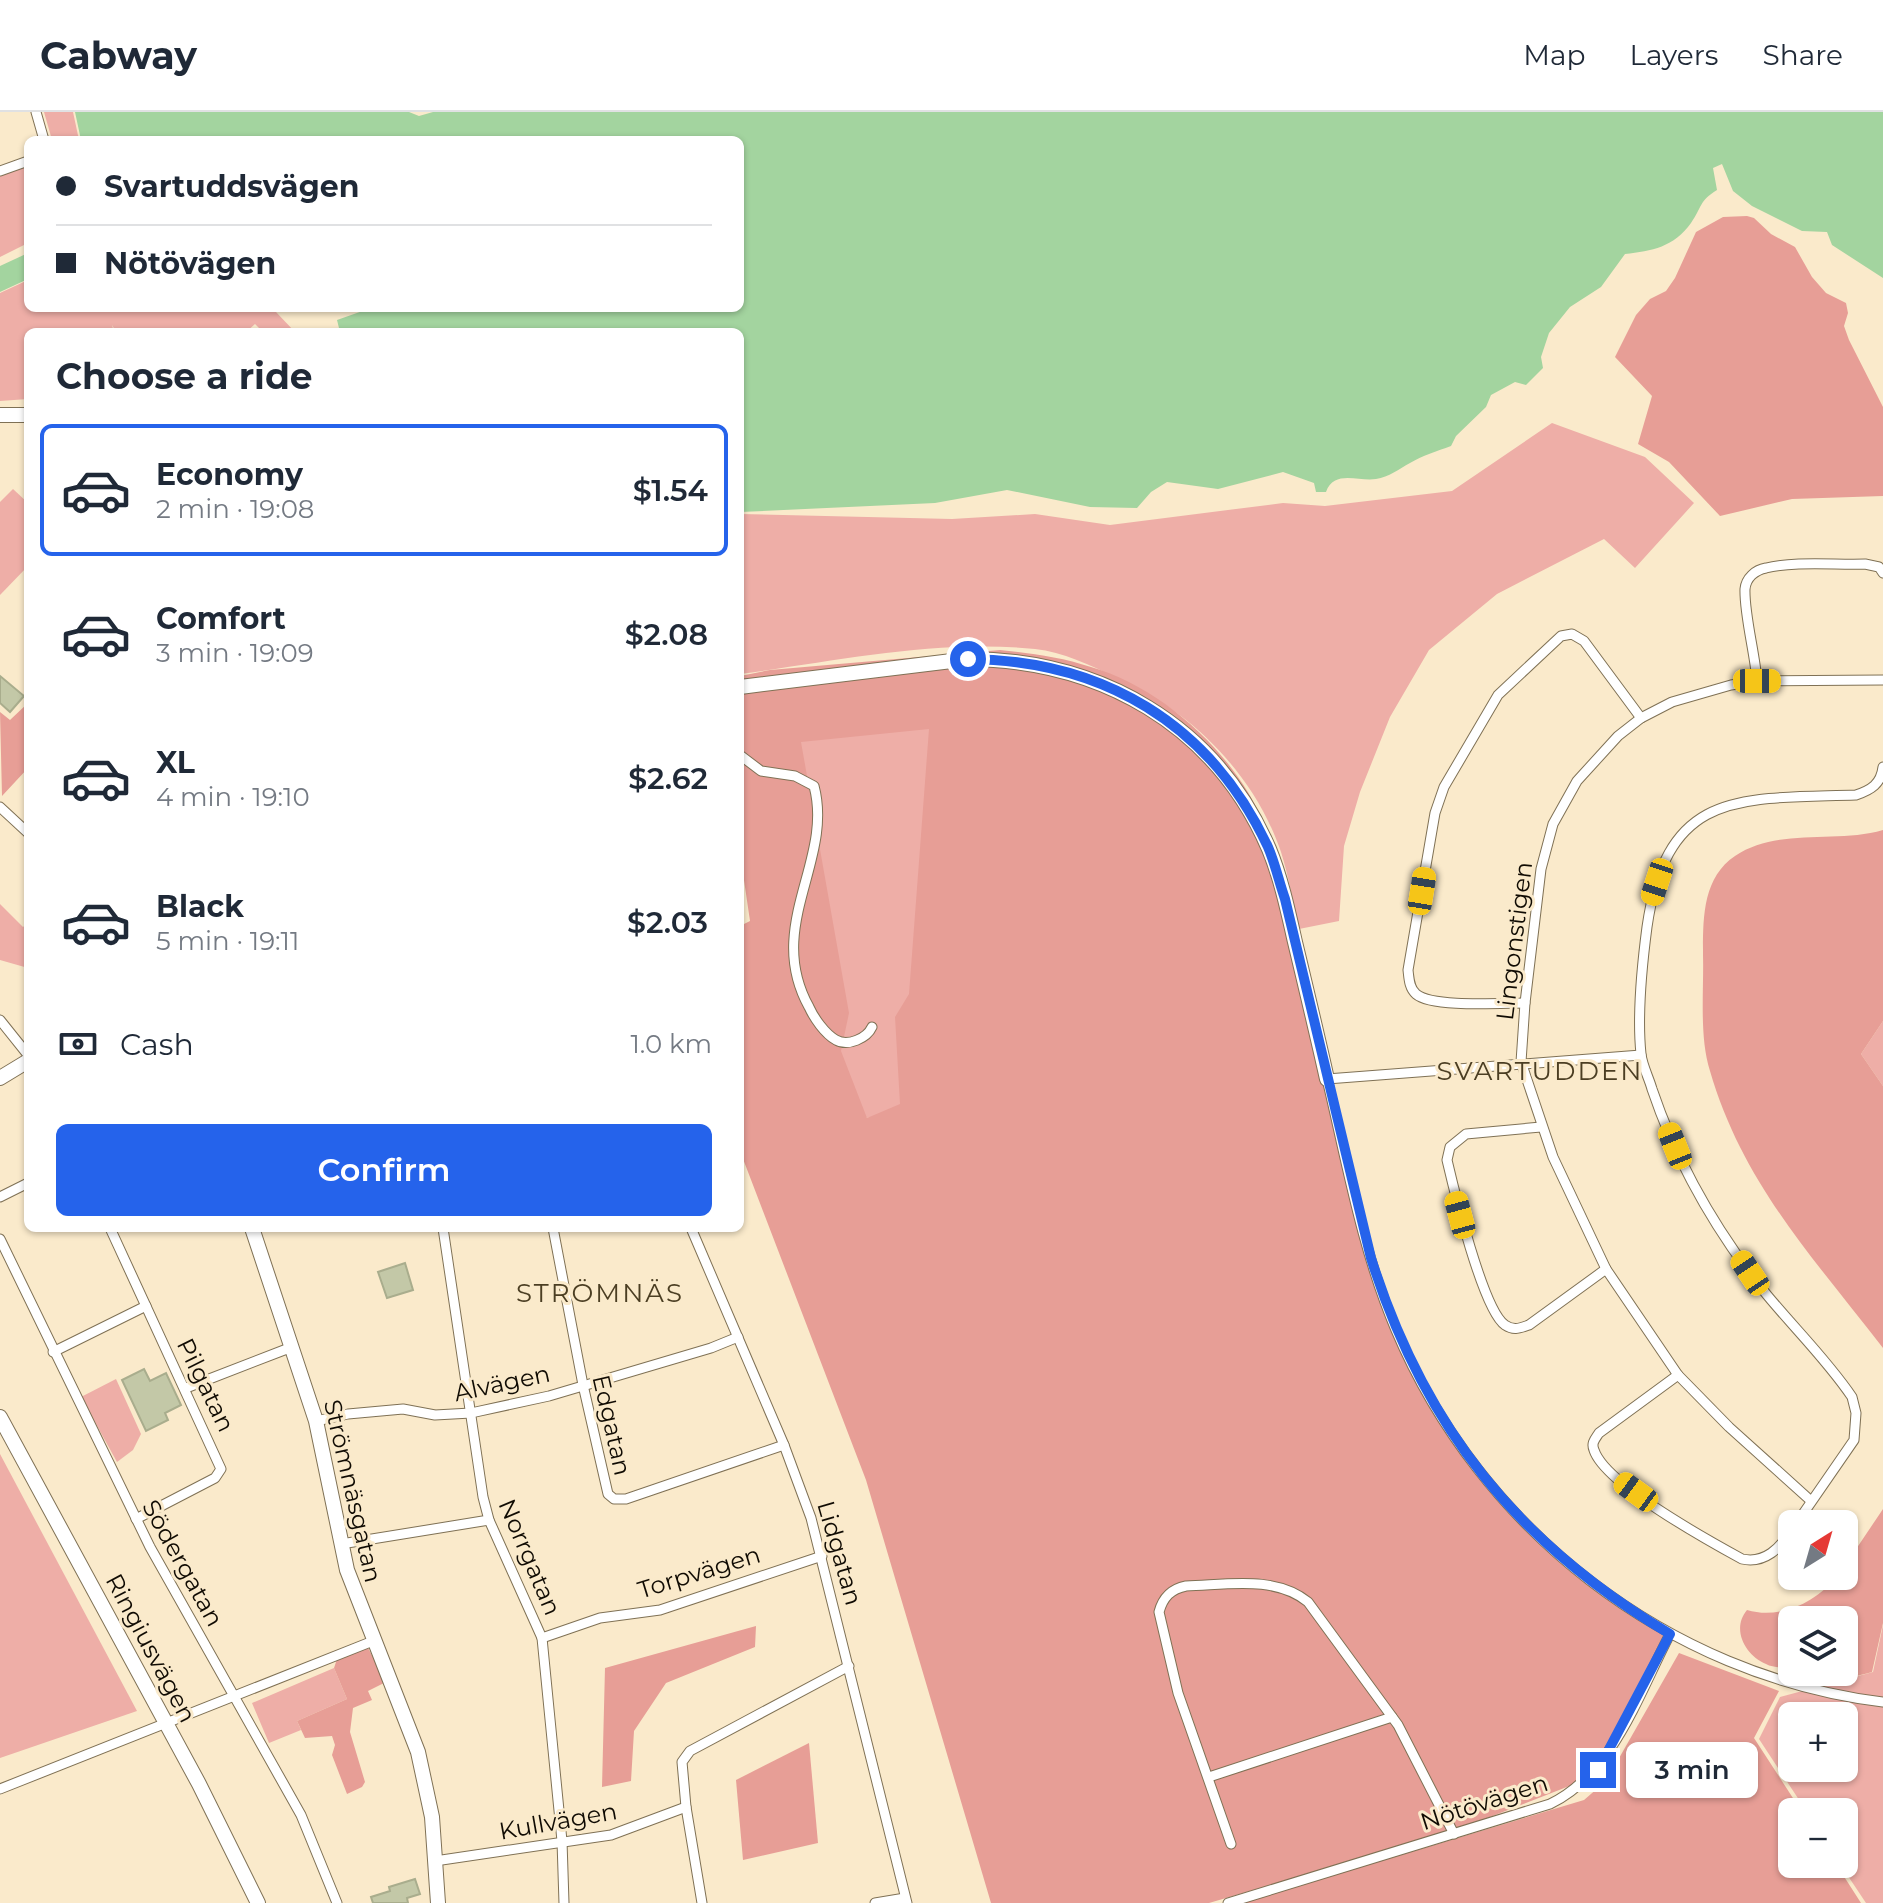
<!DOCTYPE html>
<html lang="en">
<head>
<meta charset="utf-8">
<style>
	body { margin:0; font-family:Montserrat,sans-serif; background:#f2f2f3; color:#1f2937; height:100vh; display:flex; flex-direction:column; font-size:30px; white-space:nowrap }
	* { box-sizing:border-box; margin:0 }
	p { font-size:26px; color:#747a83 }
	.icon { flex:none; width:44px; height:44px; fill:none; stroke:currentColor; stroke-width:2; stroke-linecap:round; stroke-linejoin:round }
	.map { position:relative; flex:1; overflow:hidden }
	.side { position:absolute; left:24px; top:216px; width:720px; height:904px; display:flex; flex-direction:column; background:#fff; border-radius:12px; box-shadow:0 2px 6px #0004 }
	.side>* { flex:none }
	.hud { position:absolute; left:24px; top:24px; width:720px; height:176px; border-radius:12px; box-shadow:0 2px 6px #0004; display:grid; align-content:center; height:176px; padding:0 32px; background:#fff }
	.needle { width:52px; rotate:37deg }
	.tools { position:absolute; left:1778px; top:1398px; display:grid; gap:16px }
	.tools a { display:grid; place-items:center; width:80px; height:80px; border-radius:12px; background:#fff; box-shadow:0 2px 6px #0004; font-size:40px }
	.end { position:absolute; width:36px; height:36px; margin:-18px; border:10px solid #2563eb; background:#fff; box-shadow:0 0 0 4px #fff }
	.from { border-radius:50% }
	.bubble { position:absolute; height:56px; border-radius:12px; background:#fff; box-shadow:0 2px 6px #0004; font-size:26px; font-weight:600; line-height:56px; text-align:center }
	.car { position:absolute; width:24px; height:48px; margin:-24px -12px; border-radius:10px; box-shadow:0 0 6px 2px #0007; background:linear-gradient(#f5c518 24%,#345 0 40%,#f5c518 0 76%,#345 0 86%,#f5c518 0) }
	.hud b { display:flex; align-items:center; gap:28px; height:76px; font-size:30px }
	.hud b+b { border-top:2px solid #e0e1e3 }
	.hud i { width:20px; height:20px; background:#1f2937 }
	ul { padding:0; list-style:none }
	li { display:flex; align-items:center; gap:24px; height:132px; margin:0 16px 12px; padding:0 16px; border:4px solid transparent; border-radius:12px }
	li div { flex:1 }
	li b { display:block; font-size:30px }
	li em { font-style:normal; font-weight:600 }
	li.selected { border-color:#2563eb }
	li>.icon { width:72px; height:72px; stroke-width:1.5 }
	h2 { padding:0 32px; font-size:36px; line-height:96px }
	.pay { display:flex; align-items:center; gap:20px; height:88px; padding:0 32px; font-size:30px }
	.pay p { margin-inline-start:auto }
	.cta { display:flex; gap:16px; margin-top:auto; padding:16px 32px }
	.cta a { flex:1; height:92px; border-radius:12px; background:#2563eb; color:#fff; font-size:32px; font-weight:600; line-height:92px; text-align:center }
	header { display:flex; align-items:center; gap:48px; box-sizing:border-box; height:112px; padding:0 40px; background:#fff; border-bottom:2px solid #e0e1e3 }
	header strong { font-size:38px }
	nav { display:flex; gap:44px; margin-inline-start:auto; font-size:28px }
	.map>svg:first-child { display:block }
</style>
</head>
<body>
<header>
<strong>Cabway</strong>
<nav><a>Map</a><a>Layers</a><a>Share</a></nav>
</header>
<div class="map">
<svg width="1883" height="1791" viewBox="0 0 1883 1791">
	<rect width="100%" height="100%" fill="#faeacb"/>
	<g fill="#eeaea7" fill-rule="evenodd">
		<path d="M44,0H73L79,28H52Z"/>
		<path d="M28,47V131L0,145V54Z"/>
		<path d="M28,168V196H280L276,200L295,220H263L255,212L246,220H116L112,213L114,220H28V287L0,289V181Z"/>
		<path d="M1552,311L1645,345L1694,391L1635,456L1604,427L1497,482L1429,538L1390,605L1360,680L1344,734L1339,809L1299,817C1293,792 1289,765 1281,740C1254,661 1190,598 1115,565C1090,553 1063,540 1035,537C937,527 837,549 740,562V402L952,407L1035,402L1110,413L1283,391L1325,394L1452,379Z"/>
		<path d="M13,377L28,391V454L0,483V390Z"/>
		<path d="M948,590L940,995L867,1006L799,922L759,605Z"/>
		<path d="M0,792L23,815L28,811V856L0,848Z"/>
		<path d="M1883,909V974L1861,942Z"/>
		<path d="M116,1267L141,1322L133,1338L117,1350L81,1285Z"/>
		<path d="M0,1342L137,1599L0,1646Z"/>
		<path d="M1883,1513V1791H1866L1840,1752H1844V1700H1807L1759,1627L1780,1585L1873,1560ZM1792,1604H1844V1656H1792Z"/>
		<path d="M334,1556L347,1587L297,1609L301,1618L269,1631L252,1591Z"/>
	</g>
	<g fill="#e79e96" fill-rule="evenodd">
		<path d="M1747,104L1754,106L1771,122L1795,135L1812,165L1826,181L1846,191L1848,201L1844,214L1849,228L1883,295V384L1792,387L1720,404L1669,350L1638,332L1652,284L1615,245L1636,203L1650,187L1666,179L1675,166L1696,120L1723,105Z"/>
		<path d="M1000,538C1031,541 1061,545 1091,555C1164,576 1237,644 1265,714L1371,1149L1422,1274L1493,1376L1584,1463L1673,1520L1604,1643L1577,1671L1454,1719L1209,1791H991L866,1368L740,1039V814L750,809L740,741V564L770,558ZM929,617L909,882L895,905L900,992L867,1006L841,939L849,901L801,630Z"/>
		<path d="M28,591V656L2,684L0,600L10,608Z"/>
		<path d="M1883,718V909L1861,942L1883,974V1236C1813,1145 1743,1072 1710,959C1699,924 1704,879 1703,843C1703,808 1702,766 1735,744C1778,715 1835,732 1883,718Z"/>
		<path d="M1883,1397V1511L1872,1560C1847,1567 1822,1572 1798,1560H1844V1508H1792V1557C1784,1555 1773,1556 1766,1552C1745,1543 1731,1517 1747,1498C1780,1508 1817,1490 1837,1464H1844V1455Z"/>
		<path d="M756,1514L755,1535L666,1571L634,1619L631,1669L602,1675L605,1556Z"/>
		<path d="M367,1534L386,1570L368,1579L372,1588L353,1596L350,1620L365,1670L362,1675L347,1682L332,1643L335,1633L332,1624L305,1626L297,1609L347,1587L334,1556L337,1547Z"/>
		<path d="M1679,1541L1779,1579L1754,1626L1802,1700H1792V1752H1836L1861,1791H1241L1584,1688L1606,1669Z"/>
		<path d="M809,1631L818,1731L743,1748L736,1668Z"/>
	</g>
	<g fill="#a3d49f">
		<path d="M75,0H409L419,4L433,0H1883V166L1832,133L1827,120L1802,119L1752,94L1733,79L1722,52L1713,56L1717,78C1699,89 1702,95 1691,111C1674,135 1652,139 1625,142L1601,175L1570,195L1549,221L1541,245L1543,256L1526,273L1515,270L1491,283L1486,295L1456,324L1451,334C1437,339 1422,344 1410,351C1399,357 1389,365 1376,367C1359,370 1334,357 1326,380H1316L1314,371L1283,360L1218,377L1167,370L1151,380L1137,396L1090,395L1007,378L935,391L740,400V220H340L337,208L371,196H740V28H81Z"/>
		<path d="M28,141V167L0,180V154Z"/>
	</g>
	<g fill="#c3c8a7" stroke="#a9ad8d" stroke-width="2">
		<path d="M0,564L24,584L10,600L0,591Z"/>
		<path d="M405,1151L413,1178L387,1186L378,1160Z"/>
		<path d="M144,1257L150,1269L166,1261L181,1293L165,1301L168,1308L146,1319L122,1268Z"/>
		<path d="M415,1767L420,1782L407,1786L408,1791H373L371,1785L390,1779L389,1775Z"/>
	</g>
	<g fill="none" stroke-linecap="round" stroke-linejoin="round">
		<defs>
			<g id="street">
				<path d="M36,0L44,28"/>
				<path d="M0,59L28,49"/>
				<path d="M1757,569C1755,541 1744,502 1745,477C1746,466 1755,458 1766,456C1794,449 1835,453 1865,452L1879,455L1883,461"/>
				<path d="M740,643L761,659L795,664L814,674C834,749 764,814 809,895C814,906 825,922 836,928C848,935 867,926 872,915"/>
				<path d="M0,695L28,721"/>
				<path d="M1525,891C1502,891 1432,896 1416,882C1409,876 1409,866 1408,858L1435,701L1444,675L1498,583L1561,524L1572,522L1584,529L1641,606"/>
				<path d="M0,908L28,943"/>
				<path d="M1641,943L1327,967C1347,1051 1362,1138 1396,1218C1480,1417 1668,1564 1883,1590"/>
				<path d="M1541,1015L1466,1022L1450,1035L1447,1048C1454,1078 1483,1198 1505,1213C1514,1219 1520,1216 1529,1213L1606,1157"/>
				<path d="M0,1085L28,1071"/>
				<path d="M110,1116L221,1357L215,1366L136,1407"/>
				<path d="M443,1116L483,1385L489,1408L542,1526L562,1729L564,1791"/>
				<path d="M553,1116L583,1273L608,1382L614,1387H626L784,1333"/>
				<path d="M691,1116L784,1333L811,1406L907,1791"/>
				<path d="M0,1127L150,1435L301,1703L337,1791"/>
				<path d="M53,1240L146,1194"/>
				<path d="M1678,1263L1599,1321C1595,1327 1591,1331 1594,1338C1605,1372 1709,1429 1742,1447C1765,1452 1780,1436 1792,1418"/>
				<path d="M186,1276L292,1235"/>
				<path d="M316,1309L348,1302L403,1297L435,1303L471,1301L549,1284L711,1236L738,1225"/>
				<path d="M1810,1388L1729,1315L1678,1263L1606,1157L1553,1045L1521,950L1525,891L1541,757L1553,712L1577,669L1618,624L1641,606L1672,590L1731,573L1757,569L1883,568"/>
				<path d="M1796,1412L1854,1328L1856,1301L1852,1285C1827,1248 1795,1217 1767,1183C1718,1122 1677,1051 1652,977C1649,966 1642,953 1641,942C1637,904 1642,853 1647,815C1667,676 1740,687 1856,683C1871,678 1881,672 1883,655"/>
				<path d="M341,1432L489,1408"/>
				<path d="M542,1526L600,1506L660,1498L822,1444"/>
				<path d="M1209,1665L1392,1605"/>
				<path d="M0,1677L373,1529"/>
				<path d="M686,1695L702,1791"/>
				<path d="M1231,1732L1178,1581L1159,1500C1163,1485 1171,1477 1186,1474C1226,1473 1275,1463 1308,1490L1398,1613L1454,1722"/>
				<path d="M435,1749L611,1723L686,1695L682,1650L690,1639L849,1554"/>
				<path d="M875,1791L905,1786"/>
				<path d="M1228,1791L1550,1692C1613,1662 1639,1581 1670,1522"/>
			</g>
			<g id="secondary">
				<path d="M0,303H28"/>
				<path d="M740,575L968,547C1100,548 1215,612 1269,737C1281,766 1288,799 1295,830C1306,876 1317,922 1327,967"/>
				<path d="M0,966L28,949"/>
				<path d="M252,1116L316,1309L347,1458L418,1640L432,1705L438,1791"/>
				<path d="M0,1305L199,1672L258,1791"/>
			</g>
		</defs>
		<use href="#street" stroke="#7f7155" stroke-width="11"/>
		<use href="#secondary" stroke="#7f7155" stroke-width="16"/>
		<use href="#street" stroke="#fff" stroke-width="9"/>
		<use href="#secondary" stroke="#fff" stroke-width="14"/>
	</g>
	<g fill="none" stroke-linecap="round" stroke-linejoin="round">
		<path stroke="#2563eb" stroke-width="10" d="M968,547C1102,548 1210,611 1268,735C1275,751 1279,770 1285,787L1371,1146C1424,1315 1518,1432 1670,1522L1598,1658"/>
	</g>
	<g text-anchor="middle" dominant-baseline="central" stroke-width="6" stroke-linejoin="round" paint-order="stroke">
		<g font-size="24" fill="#100b03" stroke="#faeacb">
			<text transform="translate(1514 829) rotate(-83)">Lingonstigen</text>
			<text transform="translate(502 1271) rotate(-12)">Alvägen</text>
			<text transform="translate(206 1273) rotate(64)">Pilgatan</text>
			<text transform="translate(612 1313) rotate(77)">Edgatan</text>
			<text transform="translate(353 1379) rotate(77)">Strömnäsgatan</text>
			<text transform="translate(840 1441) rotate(74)">Lidgatan</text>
			<text transform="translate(530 1445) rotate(67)">Norrgatan</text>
			<text transform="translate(183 1451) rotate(61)">Södergatan</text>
			<text transform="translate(699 1460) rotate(-17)">Torpvägen</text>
			<text transform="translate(151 1536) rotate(62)">Ringiusvägen</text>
			<text transform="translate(1484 1690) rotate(-18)">Nötövägen</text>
			<text transform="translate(558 1709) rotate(-10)">Kullvägen</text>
		</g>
		<g font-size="26" letter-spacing="2" fill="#4b3e23" stroke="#faeacb">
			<text x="1540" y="959">SVARTUDDEN</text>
			<text x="600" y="1181">STRÖMNÄS</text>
		</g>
	</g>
</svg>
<div class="tools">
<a><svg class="needle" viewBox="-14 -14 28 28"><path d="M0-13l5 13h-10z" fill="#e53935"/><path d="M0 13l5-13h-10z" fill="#747a83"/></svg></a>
<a><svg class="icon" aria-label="layers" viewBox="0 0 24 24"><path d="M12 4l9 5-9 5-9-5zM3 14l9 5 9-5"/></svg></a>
<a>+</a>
<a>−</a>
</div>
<i class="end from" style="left:968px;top:547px"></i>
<i class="end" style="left:1598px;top:1658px"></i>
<div class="bubble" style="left:1626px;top:1630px;width:132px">3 min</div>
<i class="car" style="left:1757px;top:569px;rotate:90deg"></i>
<i class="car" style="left:1657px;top:770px;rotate:198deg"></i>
<i class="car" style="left:1422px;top:779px;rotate:9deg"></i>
<i class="car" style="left:1675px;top:1034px;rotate:338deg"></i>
<i class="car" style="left:1460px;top:1103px;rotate:345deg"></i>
<i class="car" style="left:1750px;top:1161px;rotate:326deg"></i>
<i class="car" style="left:1636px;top:1380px;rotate:306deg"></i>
<div class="hud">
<b><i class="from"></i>Svartuddsvägen</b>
<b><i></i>Nötövägen</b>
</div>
<section class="side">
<h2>Choose a ride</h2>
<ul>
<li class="selected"><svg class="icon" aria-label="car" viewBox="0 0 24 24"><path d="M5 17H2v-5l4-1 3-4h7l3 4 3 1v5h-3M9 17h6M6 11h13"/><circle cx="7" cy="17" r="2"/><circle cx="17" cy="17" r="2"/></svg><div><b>Economy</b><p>2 min · 19:08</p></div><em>$1.54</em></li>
<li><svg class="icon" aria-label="car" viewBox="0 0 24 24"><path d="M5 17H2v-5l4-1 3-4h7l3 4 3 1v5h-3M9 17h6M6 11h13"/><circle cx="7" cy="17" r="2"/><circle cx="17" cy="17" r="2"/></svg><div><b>Comfort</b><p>3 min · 19:09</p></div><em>$2.08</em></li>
<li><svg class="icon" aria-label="car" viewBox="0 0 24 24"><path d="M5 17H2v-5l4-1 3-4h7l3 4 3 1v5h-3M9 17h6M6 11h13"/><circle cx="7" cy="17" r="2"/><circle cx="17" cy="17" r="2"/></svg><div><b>XL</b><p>4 min · 19:10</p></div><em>$2.62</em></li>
<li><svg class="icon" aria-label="car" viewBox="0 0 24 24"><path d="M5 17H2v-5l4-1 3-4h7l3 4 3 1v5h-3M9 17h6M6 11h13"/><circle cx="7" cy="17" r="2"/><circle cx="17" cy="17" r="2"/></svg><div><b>Black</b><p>5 min · 19:11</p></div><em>$2.03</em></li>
</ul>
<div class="pay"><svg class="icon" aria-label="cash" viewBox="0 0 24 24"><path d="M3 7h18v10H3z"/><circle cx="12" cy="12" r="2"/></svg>Cash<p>1.0 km</p></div>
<div class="cta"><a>Confirm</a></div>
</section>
</div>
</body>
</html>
